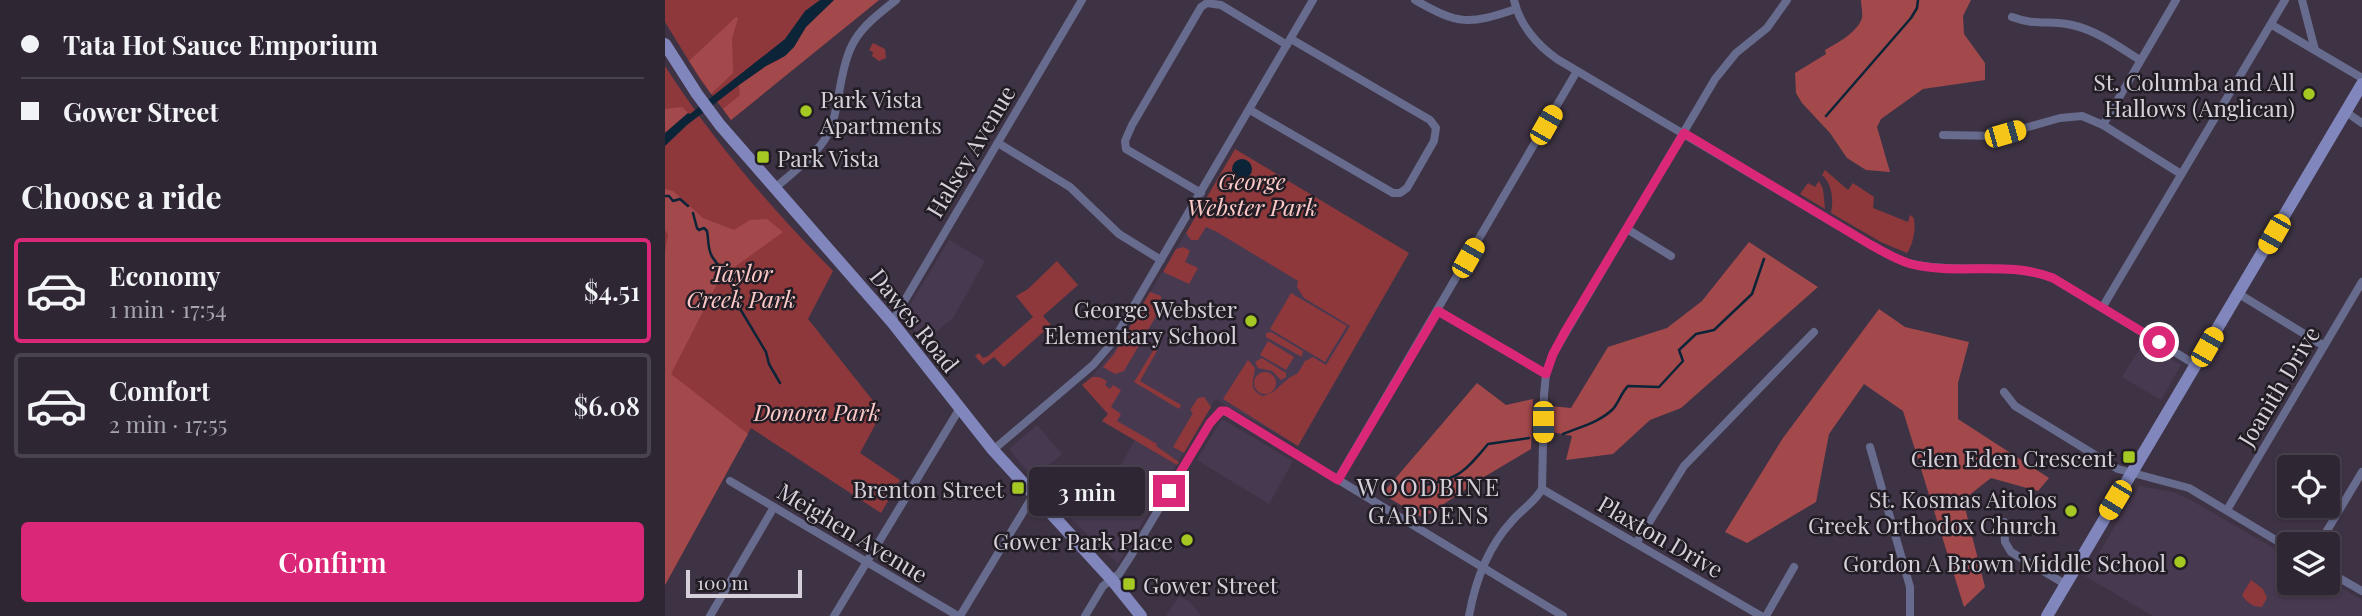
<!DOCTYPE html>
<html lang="en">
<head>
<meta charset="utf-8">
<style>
	body { margin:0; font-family:"Playfair Display",serif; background:#3a323f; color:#f1f3f6; height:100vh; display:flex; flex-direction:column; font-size:26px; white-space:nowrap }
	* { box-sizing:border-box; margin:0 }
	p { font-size:23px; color:#a7a5ac }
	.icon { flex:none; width:38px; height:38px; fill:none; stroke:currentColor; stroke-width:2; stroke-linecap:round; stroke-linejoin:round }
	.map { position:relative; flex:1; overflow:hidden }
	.sheet { display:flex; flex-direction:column; background:#2e2633; width:665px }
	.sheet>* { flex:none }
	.banner { display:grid; align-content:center; height:154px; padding:0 21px; background:#2e2633 }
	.fabs { position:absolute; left:1612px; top:455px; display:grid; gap:14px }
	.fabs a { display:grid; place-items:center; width:63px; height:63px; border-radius:7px; background:#2e2633; box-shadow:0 2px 5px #0004,0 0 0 2px #49434e; font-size:35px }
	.scale { position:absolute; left:21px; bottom:18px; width:116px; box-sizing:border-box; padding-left:7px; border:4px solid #d6d0db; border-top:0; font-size:19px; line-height:24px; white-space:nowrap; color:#d6d0db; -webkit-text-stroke:5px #221d25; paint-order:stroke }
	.end { position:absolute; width:32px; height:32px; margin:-16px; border:9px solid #db2777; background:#fff; box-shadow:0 0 0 4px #fff }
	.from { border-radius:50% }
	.bubble { position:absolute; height:49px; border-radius:7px; background:#2e2633; box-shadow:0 2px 5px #0004,0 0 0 2px #49434e; font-size:23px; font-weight:600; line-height:49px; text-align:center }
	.car { position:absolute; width:21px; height:42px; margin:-21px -10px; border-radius:9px; box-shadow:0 0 5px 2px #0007; background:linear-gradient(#f5c518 24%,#345 0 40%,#f5c518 0 76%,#345 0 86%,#f5c518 0) }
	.banner b { display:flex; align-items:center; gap:24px; height:66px; font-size:26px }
	.banner b+b { border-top:2px solid #49434e }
	.banner i { width:18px; height:18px; background:#f1f3f6 }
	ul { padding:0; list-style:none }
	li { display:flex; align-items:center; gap:21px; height:105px; margin:0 14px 10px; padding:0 7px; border:4px solid #49434e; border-radius:7px }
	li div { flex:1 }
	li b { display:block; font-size:26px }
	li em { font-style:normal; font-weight:600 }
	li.on { border-color:#db2777 }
	li>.icon { width:63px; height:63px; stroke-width:1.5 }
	h2 { padding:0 21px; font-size:32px; line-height:84px }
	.primary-button { display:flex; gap:14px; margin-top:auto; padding:14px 21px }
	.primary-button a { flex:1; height:80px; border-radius:7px; background:#db2777; color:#fff; font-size:28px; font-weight:600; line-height:80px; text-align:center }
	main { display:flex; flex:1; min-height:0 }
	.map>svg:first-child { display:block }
</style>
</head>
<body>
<main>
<section class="sheet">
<div class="banner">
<b><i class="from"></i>Tata Hot Sauce Emporium</b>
<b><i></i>Gower Street</b>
</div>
<h2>Choose a ride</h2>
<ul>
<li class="on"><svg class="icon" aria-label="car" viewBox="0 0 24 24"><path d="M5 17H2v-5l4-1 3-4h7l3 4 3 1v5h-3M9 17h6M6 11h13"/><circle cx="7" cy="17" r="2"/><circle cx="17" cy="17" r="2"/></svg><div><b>Economy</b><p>1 min · 17:54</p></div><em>$4.51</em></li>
<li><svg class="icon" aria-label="car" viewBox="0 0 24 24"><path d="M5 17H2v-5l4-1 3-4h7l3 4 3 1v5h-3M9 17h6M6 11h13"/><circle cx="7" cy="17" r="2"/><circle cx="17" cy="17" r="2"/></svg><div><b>Comfort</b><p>2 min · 17:55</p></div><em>$6.08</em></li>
</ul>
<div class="primary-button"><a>Confirm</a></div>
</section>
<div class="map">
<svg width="1697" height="616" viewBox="0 0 1697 616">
	<rect width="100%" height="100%" fill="#3e3344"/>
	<g fill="#473950">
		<path d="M533,213L716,301L633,446L550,399L453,564L388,501L421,472L440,493L470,440L437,421L445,413L420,385L456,341Z"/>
		<path d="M284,240L320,261L288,318L259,342L238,317Z"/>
		<path d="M1479,342L1516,365L1496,400L1457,377Z"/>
		<path d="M557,419L628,461L604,504L532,460Z"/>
		<path d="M372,425L397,454L368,478L344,449Z"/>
		<path d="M1474,486L1508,492L1526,500L1610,549L1624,557V583H1662L1663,580L1697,600V616H1488L1420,576Z"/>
		<path d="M514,596L525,602L536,616H501Z"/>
	</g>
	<g fill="#8e383c">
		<path d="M0,0H214L66,120L35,79L0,22Z"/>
		<path d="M208,43L220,49L221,58L214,61L207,56L208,52L204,50Z"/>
		<path d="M0,66C47,140 107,209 168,271L143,319L217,412L195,453L235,480L216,513L86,428L0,585Z"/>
		<path d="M570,149L744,253L633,446L558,399L583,360L590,368C589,381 582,389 598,396L608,392L624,378L633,373L640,361L648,357L661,365L685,326L639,298L632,287L633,281L552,232L541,227L533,240H526L521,233Z"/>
		<path d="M1160,170L1183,190L1188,183L1209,197L1208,208L1243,222L1245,215L1248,217C1252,226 1248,245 1242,253L1216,242L1166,213C1169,201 1167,183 1157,175Z"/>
		<path d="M1154,181L1158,189L1160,209L1135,194L1143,183L1150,187Z"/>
		<path d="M519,247L525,251L520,262L533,268L524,284L498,272L511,249Z"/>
		<path d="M392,261L413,285L378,316L386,325L339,367L329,357L318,365L310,356L314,353L318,358L323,356L368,317L351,296L363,289Z"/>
		<path d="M485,292L496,296L497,306L459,371L450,374L438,367L449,354Z"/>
		<path d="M626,293L682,326L660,362L605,329Z"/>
		<path d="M606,332L638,351L637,357L601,337V333Z"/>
		<path d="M603,341L629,357L621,370L595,355Z"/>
		<path d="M489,349L492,351L475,381L516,405L514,409L469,382Z"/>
		<path d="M597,358L621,373V377L616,380L607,371L593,368L590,362Z"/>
		<circle cx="600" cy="383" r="11"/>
		<path d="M427,377H434L442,381L440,385L445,389L448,385L456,390L446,407L456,414L452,421L492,444L491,446L514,462L512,465L437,421L443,414L417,385Z"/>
		<path d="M539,397L546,407L519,453L508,447L528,413L525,410L533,398Z"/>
		<path d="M1586,580L1598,589L1602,598L1597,607C1588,607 1582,603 1577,595Z"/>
	</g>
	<g fill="#a3494c">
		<path d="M169,0H214L66,120L58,109L75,95L74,85L101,66L114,60L129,47L141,27Z"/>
		<path d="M1196,0H1306L1298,16L1299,34L1320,63V80L1258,89L1216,119L1212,127L1225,172L1201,170L1182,158L1165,133L1137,103L1131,93L1130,73L1161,54L1160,50C1172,43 1192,33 1197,18C1198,13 1196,5 1196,0Z"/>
		<path d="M71,17L73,18L67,39L68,73L46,94L24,61Z"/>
		<path d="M17,107L23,113L0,133V109Z"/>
		<path d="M0,189L8,191L38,218L69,230L85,220L102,219L118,232L60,274L51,286L6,374L83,434L0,585V252L3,235L0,230Z"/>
		<path d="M1084,242L1153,287L1016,408L985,420L948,454L901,460L907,436L887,432L885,406L906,408L943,347L1002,328L1037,301Z"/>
		<path d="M1214,309L1240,327L1304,342L1293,383V419L1384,478L1373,491L1326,478L1298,500L1320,587L1299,607L1238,411L1199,384L1164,434L1151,502L1082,543L1060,532L1118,438Z"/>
		<path d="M812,383L841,405L868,399L866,449L819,477L758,518L717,494Z"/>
	</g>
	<g fill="#0b2437">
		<path d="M155,0H169L141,27L129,47L120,56L101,66L74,85L22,125L0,146V133L23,113L25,114L120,39L140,11Z"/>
		<circle cx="577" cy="169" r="10"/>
	</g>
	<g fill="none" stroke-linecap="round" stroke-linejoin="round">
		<g stroke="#0b2437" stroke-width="2.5">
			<path d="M1161,116L1246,18L1252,8L1253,0"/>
			<path d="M0,196H4L8,201L15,199L23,206"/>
			<path d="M28,213L32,228L34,230L39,228L42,231C44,240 42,250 48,258C60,277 71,275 68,302H71L101,352L104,364L115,383"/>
			<path d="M898,434C915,427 935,422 948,409C954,402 956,393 963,386L994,387L1018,361L1014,350L1031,334L1049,330L1087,294L1099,259"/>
			<path d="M756,486C793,479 799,473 823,444L864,438"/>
		</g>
		<g stroke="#676b8e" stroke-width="8">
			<path d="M750,0C794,25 803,25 851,9"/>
			<path d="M849,0C854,24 872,45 892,59L1206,245C1221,253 1235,262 1252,265C1297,274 1343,261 1388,278L1531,365"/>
			<path d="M1637,0L1650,50"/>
			<path d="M1347,17C1371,26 1385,20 1407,25C1431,30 1454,47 1475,60"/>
			<path d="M1607,25L1697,78"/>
			<path d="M585,110L728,193H735L742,188L769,141L771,128L765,120L626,39"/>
			<path d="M1681,112L1697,123"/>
			<path d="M1438,125L1511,0"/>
			<path d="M1278,135L1331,136L1395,118L1417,116L1438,125L1516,174"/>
			<path d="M333,143L405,187L454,234L496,260"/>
			<path d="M110,188C128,172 151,156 163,134C170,121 171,107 174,93C183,41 190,32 231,0"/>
			<path d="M536,193L461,149L460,141L467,125L536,7L542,3L556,5L622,45"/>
			<path d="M962,229L1006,256"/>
			<path d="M1574,294L1659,346"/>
			<path d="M1437,308L1620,0"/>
			<path d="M773,311L881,374"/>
			<path d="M227,322L417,0"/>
			<path d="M1339,392L1350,406L1453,469L1524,488L1624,548"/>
			<path d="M1205,447L1245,587V616"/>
			<path d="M328,450L428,365L447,343L648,0"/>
			<path d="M673,479L912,71"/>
			<path d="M65,481L293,616"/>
			<path d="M877,489L1096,616"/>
			<path d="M1562,510L1697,282"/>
			<path d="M1339,522L1340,542L1346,552L1400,584"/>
			<path d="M972,542L1019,466L1149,332"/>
			<path d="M1654,544L1697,472"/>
			<path d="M1662,571L1697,591"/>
			<path d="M45,616L109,507"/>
			<path d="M169,616L295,408"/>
			<path d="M295,616L369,494"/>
			<path d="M420,616L438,586L454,574L467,554L545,423L556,411H560L601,436L898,616"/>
			<path d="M804,616C810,582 823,547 847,521C856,510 870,502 877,489L879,395L881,374L888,354L1050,79L1071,53L1102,28L1122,0"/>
			<path d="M1101,616L1129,567"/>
		</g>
		<g stroke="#8187bd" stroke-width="12">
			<path d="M0,44L32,94L55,125L227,322L328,450L447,580L476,616"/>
			<path d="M1382,616L1697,84"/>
		</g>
	</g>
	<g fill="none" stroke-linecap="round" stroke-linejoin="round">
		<path stroke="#db2777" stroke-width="9" d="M504,491L545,423L556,411H561L673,480L773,311L881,374L888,354L901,330L1019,133L1206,245C1219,252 1232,260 1246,264C1293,276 1342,260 1388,278L1494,342"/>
	</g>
	<g fill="#a5c822" stroke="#221d25" stroke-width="2.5">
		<circle cx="1644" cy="94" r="7"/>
		<circle cx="141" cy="111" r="7"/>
		<rect x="91" y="150" width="14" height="14" rx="3.5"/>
		<circle cx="586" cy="321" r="7"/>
		<rect x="1457" y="450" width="14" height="14" rx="3.5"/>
		<rect x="346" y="481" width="14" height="14" rx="3.5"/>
		<circle cx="1406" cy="511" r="7"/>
		<circle cx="522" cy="540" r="7"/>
		<circle cx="1515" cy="562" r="7"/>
		<rect x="457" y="577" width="14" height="14" rx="3.5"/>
	</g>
	<g text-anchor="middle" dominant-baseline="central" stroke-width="5" stroke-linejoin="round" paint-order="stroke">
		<g font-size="23" fill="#d6d0db" stroke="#221d25" text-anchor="end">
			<text x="1630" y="81">St. Columba and All<tspan x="1630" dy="26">Hallows (Anglican)</tspan></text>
			<text x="155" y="98" text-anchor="start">Park Vista<tspan x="155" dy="26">Apartments</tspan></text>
			<text x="112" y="157" text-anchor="start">Park Vista</text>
			<text x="572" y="308">George Webster<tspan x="572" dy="26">Elementary School</tspan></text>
			<text x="1450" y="457">Glen Eden Crescent</text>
			<text x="339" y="488">Brenton Street</text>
			<text x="1392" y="498">St. Kosmas Aitolos<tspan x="1392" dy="26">Greek Orthodox Church</tspan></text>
			<text x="508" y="540">Gower Park Place</text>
			<text x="1501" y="562">Gordon A Brown Middle School</text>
			<text x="478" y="584" text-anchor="start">Gower Street</text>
		</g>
		<g font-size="23" fill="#d6d0db" stroke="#221d25">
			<text transform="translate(305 151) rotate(-59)">Halsey Avenue</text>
			<text transform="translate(250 320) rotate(51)">Dawes Road</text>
			<text transform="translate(1613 386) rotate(-59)">Joanith Drive</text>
			<text transform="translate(188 532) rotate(31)">Meighen Avenue</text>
			<text transform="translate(996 536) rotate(30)">Plaxton Drive</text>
		</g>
		<g font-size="23" font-style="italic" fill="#fecac8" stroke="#221d25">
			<text x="587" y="180">George<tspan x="587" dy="26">Webster Park</tspan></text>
			<text x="76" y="272">Taylor<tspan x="76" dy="26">Creek Park</tspan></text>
			<text x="152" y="411">Donora Park</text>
		</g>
		<g font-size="24" letter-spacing="2" fill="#d6d0db" stroke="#221d25">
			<text x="764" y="486">WOODBINE<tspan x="764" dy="28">GARDENS</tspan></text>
		</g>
	</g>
</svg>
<div class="fabs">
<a><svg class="icon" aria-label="locate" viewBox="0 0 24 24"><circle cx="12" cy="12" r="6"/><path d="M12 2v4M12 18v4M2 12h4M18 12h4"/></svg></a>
<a><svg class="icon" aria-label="layers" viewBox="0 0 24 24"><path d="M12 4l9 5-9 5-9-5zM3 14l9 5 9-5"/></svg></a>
</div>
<div class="scale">100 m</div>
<i class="end from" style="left:1494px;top:342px"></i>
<i class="end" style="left:504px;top:491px"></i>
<div class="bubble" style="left:364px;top:467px;width:116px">3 min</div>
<i class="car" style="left:881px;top:125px;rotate:30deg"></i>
<i class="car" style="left:1340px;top:134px;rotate:74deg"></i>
<i class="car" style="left:1609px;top:234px;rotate:210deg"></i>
<i class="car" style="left:803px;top:258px;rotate:30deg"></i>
<i class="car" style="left:1542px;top:347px;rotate:30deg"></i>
<i class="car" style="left:878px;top:422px;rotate:180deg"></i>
<i class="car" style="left:1450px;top:500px;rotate:211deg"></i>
</div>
</main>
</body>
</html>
